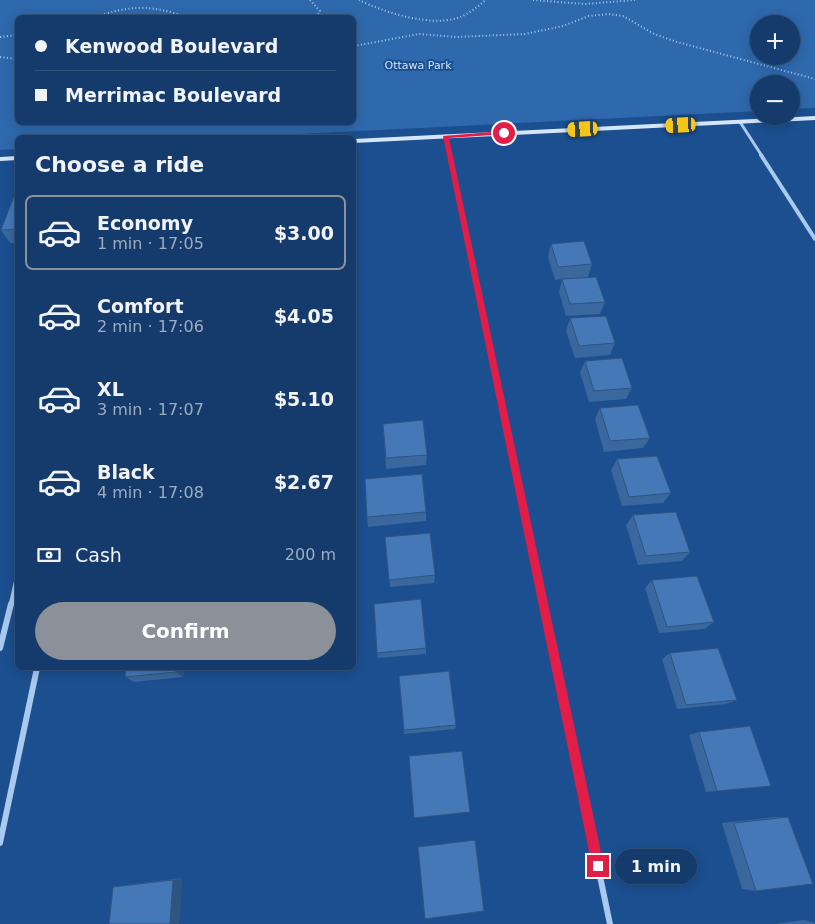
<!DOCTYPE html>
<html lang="en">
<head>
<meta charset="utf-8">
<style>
	body { margin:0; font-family:"DejaVu Sans",sans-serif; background:#214673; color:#f1f3f6; height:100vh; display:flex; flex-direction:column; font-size:19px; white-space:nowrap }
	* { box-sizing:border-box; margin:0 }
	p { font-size:16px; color:#9dadc1 }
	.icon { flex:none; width:28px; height:28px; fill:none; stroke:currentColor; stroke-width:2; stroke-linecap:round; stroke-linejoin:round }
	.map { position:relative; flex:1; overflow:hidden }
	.details { position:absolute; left:15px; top:135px; width:341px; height:535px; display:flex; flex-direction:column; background:#143b6b; border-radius:8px; box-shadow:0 2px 12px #0003,0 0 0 1px #33557e }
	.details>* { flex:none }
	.banner { position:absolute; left:15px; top:15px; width:341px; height:110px; border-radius:8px; box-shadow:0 2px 12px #0003,0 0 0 1px #33557e; display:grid; align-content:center; height:110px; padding:0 20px; background:#143b6b }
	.fabs { position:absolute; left:750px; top:15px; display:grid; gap:10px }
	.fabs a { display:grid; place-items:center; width:50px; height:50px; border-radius:50%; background:#143b6b; box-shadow:0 2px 12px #0003,0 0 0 1px #33557e; font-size:25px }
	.end { position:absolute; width:22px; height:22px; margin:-11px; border:6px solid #e11d48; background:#fff; box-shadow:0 0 0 2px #fff }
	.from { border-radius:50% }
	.bubble { position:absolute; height:35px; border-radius:18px; background:#143b6b; box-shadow:0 2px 12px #0003,0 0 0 1px #33557e; font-size:16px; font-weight:600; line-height:35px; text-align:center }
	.car { position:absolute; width:15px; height:30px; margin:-15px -8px; border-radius:6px; box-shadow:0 0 4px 1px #0007; background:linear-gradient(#f5c518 24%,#345 0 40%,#f5c518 0 76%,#345 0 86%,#f5c518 0) }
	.banner b { display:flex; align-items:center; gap:18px; height:48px; font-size:19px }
	.banner b+b { border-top:1px solid #33557e }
	.banner i { width:12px; height:12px; background:#f1f3f6 }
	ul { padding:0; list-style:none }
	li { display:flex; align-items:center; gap:15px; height:75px; margin:0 10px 8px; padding:0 10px; border:2px solid transparent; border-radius:8px }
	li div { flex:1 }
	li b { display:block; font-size:19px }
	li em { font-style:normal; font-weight:600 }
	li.current { border-color:#8c9099 }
	li>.icon { width:45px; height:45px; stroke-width:1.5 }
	h2 { padding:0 20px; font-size:22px; line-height:60px }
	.pay { display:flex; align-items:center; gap:12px; height:55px; padding:0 20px; font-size:19px }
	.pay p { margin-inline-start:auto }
	.primary-button { display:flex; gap:10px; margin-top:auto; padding:10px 20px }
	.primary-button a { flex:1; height:58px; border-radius:30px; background:#8c9099; color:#fff; font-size:20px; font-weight:600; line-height:58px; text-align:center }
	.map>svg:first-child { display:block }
</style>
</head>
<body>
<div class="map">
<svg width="815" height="924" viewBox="0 0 815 924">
	<rect width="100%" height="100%" fill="#1b4f8f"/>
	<path fill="#2e69ad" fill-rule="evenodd" d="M0,0H815V108L791,109V84H759V111L240,137L18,138L17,149L0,150ZM18,18H354V122H18ZM759,24H791V56H759Z"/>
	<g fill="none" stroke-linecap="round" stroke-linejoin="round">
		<g stroke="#a9c9ee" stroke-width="2" stroke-dasharray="1 2.5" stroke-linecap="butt">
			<path d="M310,0L320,11L316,18"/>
			<path d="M359,0C383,12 430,27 457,18C468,15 477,7 486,0"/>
			<path d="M533,0L585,4L635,0"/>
			<path d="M91,18C132,5 149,4 190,18"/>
			<path d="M0,37L18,35"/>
			<path d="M354,46L419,34L456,37L525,34L563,26L589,16L608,14L623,16L654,34L677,42L815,79"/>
			<path d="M0,57L18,59"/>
		</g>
		<g stroke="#a9c9ee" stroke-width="3">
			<path d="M740,122L762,156"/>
			<path d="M446,136L450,156"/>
		</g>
		<g stroke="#a9c9ee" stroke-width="4">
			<path d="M450,155L491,353"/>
			<path d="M761,155L815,239"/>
		</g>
		<g stroke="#a9c9ee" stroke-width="5">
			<path d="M491,352L544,605"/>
			<path d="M11,605L18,575"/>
		</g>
		<g stroke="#a9c9ee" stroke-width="6">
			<path d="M543,604L610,924"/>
			<path d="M0,648L11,604"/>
			<path d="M0,843L37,668"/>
		</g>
		<g fill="#d6e6fa" fill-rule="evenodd">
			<path d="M815,116V120L354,143V139Z"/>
			<path d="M18,156V160L0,161V157Z"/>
		</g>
	</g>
	<g fill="#3a679d">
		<path d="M18,191V243H10L1,230Z"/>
		<path d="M551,244L592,264L588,277L605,302L600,314L566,316L559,292L562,279L555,280L548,257Z"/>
		<path d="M570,318L615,343L610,355L575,358L566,331Z"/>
		<path d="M585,361L632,388L626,399L589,402L580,372Z"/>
		<path d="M600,408L650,438L643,448L604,452L595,419Z"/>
		<path d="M383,424L427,455L426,465L386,469Z"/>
		<path d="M617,459L671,493L663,503L622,506L611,470Z"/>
		<path d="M426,512V521L368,527L367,517Z"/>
		<path d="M633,515L690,552L682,561L638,565L626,525Z"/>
		<path d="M385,537L435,575L434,583L390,587Z"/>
		<path d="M652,580L714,622L704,629L659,633L645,588Z"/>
		<path d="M426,648V654L378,658L377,653Z"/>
		<path d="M670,653L737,700L726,704L677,709L662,659Z"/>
		<path d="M126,668H184L183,677L134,682L125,677Z"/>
		<path d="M399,676L456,725L455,729L404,734Z"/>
		<path d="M699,732L771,786L706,792L689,735Z"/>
		<path d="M409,759L470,812L414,818Z"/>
		<path d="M774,817H788L756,891L742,889L722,823Z"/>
		<path d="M182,878L179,924L113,887L125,885Z"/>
		<path d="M804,920L815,923V924H775Z"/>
	</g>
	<g fill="#305480">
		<path d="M176,668H184L183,677L176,672Z"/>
		<path d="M182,878L179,924H170L173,880Z"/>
	</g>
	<g fill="#4478b7" stroke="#305480">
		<path d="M16,191H18V229L1,230Z"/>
		<path d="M584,241L592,264L558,267L551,244Z"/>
		<path d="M596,277L605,302L570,304L562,279Z"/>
		<path d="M606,316L615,343L579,346L570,318Z"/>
		<path d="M622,358L632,388L594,391L585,361Z"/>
		<path d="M638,405L650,438L610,441L600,408Z"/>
		<path d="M423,420L427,455L386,458L383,424Z"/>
		<path d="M657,456L671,493L629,497L617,459Z"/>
		<path d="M422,474L426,512L367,517L365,479Z"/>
		<path d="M676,512L690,552L646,556L633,515Z"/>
		<path d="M430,533L435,575L389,580L385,537Z"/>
		<path d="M697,576L714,622L667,627L652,580Z"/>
		<path d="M421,599L426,648L377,653L374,604Z"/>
		<path d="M718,648L737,700L686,705L670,653Z"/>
		<path d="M126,668H176V672L125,677Z"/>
		<path d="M449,671L456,725L404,730L399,676Z"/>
		<path d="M750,726L771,786L717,791L699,732Z"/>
		<path d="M462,751L470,812L414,818L409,756Z"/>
		<path d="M788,817L813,884L756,891L734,823Z"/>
		<path d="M475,840L484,911L425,919L418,847Z"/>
		<path d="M173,880L170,924H109L113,887Z"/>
	</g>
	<path fill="#e11d48" d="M504,131L506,134L449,138L604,866L602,870L598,872L594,870L592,866L443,136Z"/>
	<g text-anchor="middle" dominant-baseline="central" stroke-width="4" stroke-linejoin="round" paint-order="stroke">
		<g font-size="11" fill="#cfe3fa" stroke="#1b4f8f">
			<text x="418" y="65">Ottawa Park</text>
		</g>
	</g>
</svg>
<div class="fabs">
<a>+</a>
<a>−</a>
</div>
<i class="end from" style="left:504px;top:133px"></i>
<i class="end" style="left:598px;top:866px"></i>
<div class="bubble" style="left:615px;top:849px;width:82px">1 min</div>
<i class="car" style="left:681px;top:125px;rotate:267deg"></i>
<i class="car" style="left:583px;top:129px;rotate:267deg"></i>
<div class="banner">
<b><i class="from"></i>Kenwood Boulevard</b>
<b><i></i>Merrimac Boulevard</b>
</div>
<section class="details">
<h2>Choose a ride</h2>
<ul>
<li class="current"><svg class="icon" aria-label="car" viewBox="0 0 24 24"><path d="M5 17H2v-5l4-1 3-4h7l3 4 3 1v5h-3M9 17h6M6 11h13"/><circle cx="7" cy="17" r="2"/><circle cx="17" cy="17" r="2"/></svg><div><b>Economy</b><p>1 min · 17:05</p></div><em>$3.00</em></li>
<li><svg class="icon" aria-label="car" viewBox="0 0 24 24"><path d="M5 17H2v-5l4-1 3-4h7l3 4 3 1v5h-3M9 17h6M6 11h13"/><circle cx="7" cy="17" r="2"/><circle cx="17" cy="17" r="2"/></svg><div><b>Comfort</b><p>2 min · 17:06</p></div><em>$4.05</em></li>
<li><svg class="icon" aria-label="car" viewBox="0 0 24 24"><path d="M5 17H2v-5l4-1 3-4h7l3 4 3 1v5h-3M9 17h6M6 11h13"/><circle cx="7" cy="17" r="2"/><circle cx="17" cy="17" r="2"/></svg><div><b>XL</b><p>3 min · 17:07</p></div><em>$5.10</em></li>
<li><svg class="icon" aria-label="car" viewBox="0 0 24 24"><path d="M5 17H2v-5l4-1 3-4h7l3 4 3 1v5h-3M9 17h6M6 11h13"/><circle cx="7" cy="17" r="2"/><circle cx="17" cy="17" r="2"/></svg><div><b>Black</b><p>4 min · 17:08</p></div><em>$2.67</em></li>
</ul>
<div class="pay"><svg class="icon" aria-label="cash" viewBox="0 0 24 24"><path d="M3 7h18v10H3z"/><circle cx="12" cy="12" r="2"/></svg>Cash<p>200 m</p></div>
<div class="primary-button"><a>Confirm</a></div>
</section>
</div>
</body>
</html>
